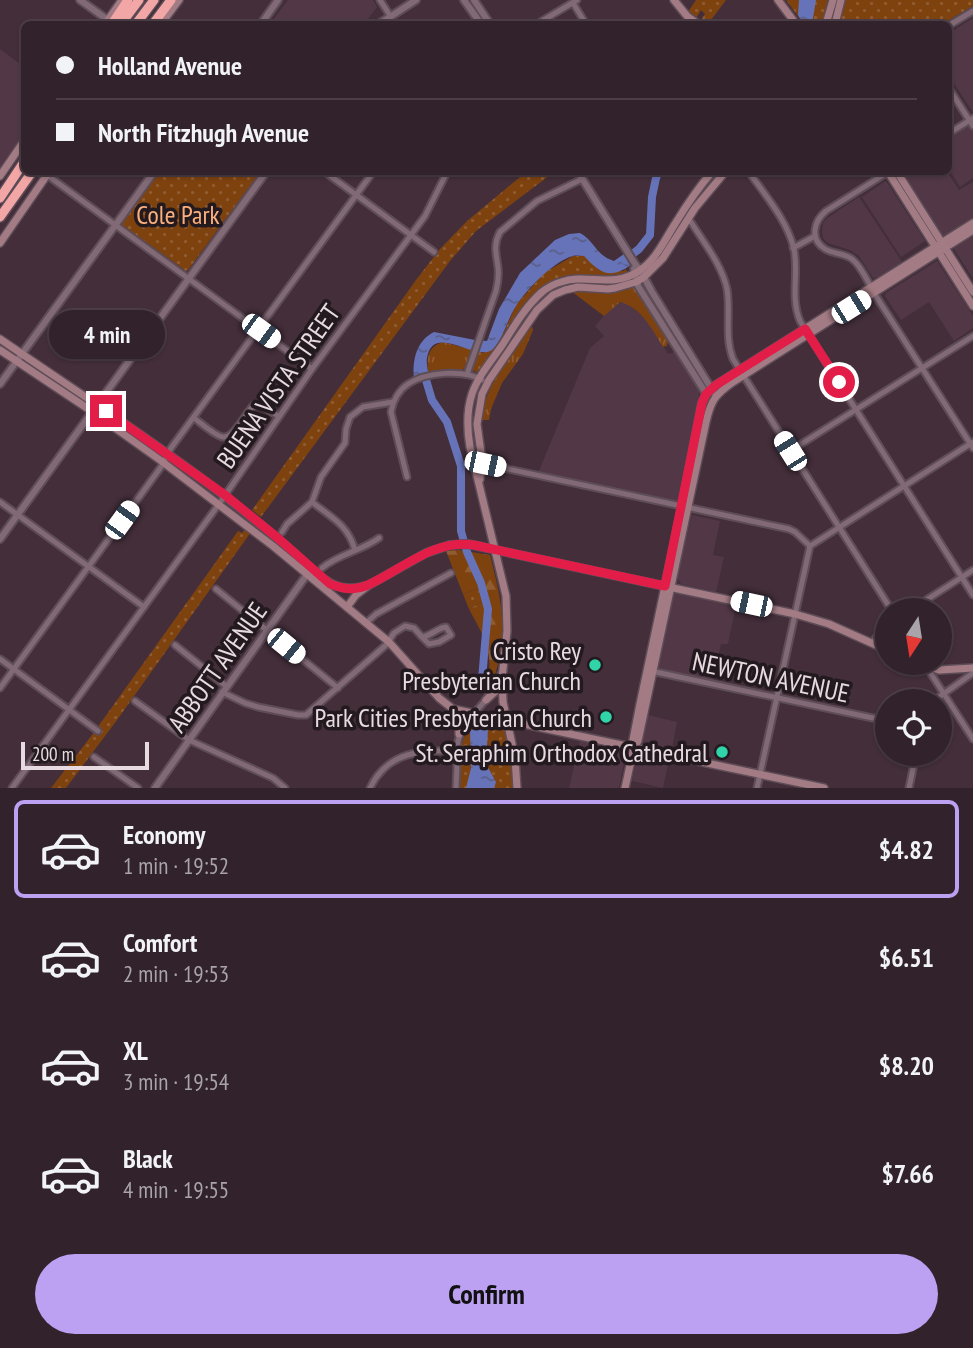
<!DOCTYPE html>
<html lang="en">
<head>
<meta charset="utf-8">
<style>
	body { margin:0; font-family:"PT Sans Narrow",sans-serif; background:#3d2f38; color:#f1f3f6; height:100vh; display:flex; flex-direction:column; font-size:26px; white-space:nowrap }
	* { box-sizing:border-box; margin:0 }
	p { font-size:23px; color:#a8a4a9 }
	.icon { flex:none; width:38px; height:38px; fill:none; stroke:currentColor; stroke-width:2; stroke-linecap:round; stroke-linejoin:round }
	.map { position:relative; height:788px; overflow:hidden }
	.panel { display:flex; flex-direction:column; background:#32222c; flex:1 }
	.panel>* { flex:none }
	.top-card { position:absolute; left:21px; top:21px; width:931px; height:154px; border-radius:10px; box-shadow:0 2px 5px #0004,0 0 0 2px #4d3f48; display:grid; align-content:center; height:154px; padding:0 35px; background:#32222c }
	.needle { width:46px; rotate:192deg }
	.fabs { position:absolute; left:875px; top:598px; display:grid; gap:14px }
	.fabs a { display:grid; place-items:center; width:77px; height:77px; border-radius:50%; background:#32222c; box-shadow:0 2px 5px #0004,0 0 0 2px #4d3f48; font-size:35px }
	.scale { position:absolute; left:21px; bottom:18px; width:128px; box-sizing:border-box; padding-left:7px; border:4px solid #e8dae1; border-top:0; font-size:19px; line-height:24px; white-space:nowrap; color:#e8dae1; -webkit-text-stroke:5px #231a1f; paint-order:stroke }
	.end { position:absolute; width:32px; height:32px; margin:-16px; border:9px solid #e11d48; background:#fff; box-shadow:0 0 0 4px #fff }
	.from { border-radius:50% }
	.bubble { position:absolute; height:49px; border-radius:24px; background:#32222c; box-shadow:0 2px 5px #0004,0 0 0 2px #4d3f48; font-size:23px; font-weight:700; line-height:49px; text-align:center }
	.car { position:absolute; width:21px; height:42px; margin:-21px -10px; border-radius:9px; box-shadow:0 0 5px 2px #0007; background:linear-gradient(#fff 24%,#345 0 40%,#fff 0 76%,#345 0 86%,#fff 0) }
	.top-card b { display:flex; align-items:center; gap:24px; height:66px; font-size:26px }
	.top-card b+b { border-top:2px solid #4d3f48 }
	.top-card i { width:18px; height:18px; background:#f1f3f6 }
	ul { padding:12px 0 0; list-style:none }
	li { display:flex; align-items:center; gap:21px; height:98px; margin:0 14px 10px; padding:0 21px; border:4px solid transparent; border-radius:10px }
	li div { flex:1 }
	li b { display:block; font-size:26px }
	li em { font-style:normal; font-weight:700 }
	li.on { border-color:#bca0f2 }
	li>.icon { width:63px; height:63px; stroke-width:1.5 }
	.button { display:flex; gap:14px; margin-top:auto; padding:14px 35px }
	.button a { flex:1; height:80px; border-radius:42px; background:#bca0f2; color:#111; font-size:28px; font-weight:700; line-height:80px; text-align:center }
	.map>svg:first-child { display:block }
</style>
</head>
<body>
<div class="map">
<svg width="973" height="788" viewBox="0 0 973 788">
	<defs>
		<pattern id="grass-tufts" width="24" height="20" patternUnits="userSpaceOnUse" patternTransform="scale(1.75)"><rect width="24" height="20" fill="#7e420f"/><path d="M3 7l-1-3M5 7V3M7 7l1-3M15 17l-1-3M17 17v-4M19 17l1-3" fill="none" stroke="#905d32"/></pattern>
		<pattern id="forest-firs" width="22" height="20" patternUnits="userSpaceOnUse" patternTransform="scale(1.75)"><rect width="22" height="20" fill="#7e420f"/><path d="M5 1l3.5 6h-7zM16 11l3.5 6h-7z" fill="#905d32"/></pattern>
		<pattern id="park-dots" width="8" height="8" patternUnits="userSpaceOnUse" patternTransform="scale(1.75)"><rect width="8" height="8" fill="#7e420f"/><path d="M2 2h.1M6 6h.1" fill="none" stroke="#905d32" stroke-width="1.8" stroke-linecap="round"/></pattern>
		<pattern id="water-ripples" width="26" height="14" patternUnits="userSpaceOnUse" patternTransform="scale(1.75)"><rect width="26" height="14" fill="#6673b8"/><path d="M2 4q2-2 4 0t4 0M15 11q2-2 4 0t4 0" fill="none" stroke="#595f8a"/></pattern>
	</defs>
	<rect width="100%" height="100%" fill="#432e3a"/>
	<g fill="#523847">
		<path d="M288,0H373L377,7L364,24H270Z"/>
		<path d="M973,18V112L949,76L948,34Z"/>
		<path d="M0,49L24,67V133L0,167Z"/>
		<path d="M969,124L973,131V178L960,187L949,169V137Z"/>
		<path d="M901,172H947L959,190L973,182V219L943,238Z"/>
		<path d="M886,181L925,241L901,257L862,197Z"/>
		<path d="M859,197L902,262L878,277L873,278L859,256L850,250L828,243L823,238L822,231L823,223L826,219Z"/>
		<path d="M973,233V276L972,277L952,246Z"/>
		<path d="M937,261L973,316V328L954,341L929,302L901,320L885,296L886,293Z"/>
		<path d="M620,302L628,304L647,320L668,354L675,352L699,391V403L681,500L679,502L538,473L590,348L604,336L595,326L609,310Z"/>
		<path d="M692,515L720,521L713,555L724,557L716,592L681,584L677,577Z"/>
		<path d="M674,592L736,605L728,644H721L713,681L661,669L658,667V664Z"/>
		<path d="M648,715L677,722L672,749L642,742Z"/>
		<path d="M580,740L622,749L626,752L619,788H569Z"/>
		<path d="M638,753L669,760L663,788L632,781Z"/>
	</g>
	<g fill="url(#grass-tufts)">
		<path d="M633,287L636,288L668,341L667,346L663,347C652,329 642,308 620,302L604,316L571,291L611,292Z"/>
		<path d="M532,326L533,330L523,354L502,383L491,409L489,420H481C486,383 510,355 532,326Z"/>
		<path d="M443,342L473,350L468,365L462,370L428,373C427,358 427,347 443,342Z"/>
	</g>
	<path fill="url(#forest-firs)" d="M459,550L490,555C501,600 509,629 495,675H492L489,672C492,647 480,630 469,609L483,601L478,589L463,594L446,551Z"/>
	<g fill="url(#park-dots)">
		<path d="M696,0H726L708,24L699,23L705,14L701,10L695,20L688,12Z"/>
		<path d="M786,0H828L822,24H804Z"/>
		<path d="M845,0H973V6L942,24H838Z"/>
		<path d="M160,172H260L188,270L186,271L121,224Z"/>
		<path d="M526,172H554L476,231L450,261L261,517L252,510L416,280L440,249L467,221Z"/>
		<path d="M573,256H584L599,270L623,271L626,269L627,273L613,277L579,275L567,277L548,284L480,370L477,372L471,370V367L476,351L484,353L504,332L516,305L544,273Z"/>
		<path d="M246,528L251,532L117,720L66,788H51L92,735L238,531L242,533Z"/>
		<path d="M478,589L483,601L469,609L463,594Z"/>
		<path d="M483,719C489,720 495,720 499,723C511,732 513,774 513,788H460C461,760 455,732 483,719Z"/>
	</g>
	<g fill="url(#water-ripples)">
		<path d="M799,0H816L812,24H803L798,15Z"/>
		<path d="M580,233C595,241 595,255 614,261L624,254L631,265C609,280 600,273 584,256C580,256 576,255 573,256C555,260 526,290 516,306C507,320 504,337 493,349C478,364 433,321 427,358C426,363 428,369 428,374L414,380C412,361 416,341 434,332L475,340L487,341L499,309L520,273L555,240L569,234Z"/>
		<path d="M478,726L488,729L486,764L496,782L494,788H466L471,768L470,731Z"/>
	</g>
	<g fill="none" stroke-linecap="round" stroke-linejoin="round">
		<g stroke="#6673b8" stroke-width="8">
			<path d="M625,260L639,249L650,235L652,197L656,178L659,172"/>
			<path d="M423,370L432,400L447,422L461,466V531L467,552L481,583L488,609L482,679"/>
		</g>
		<defs>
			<g id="minor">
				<path d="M380,0L391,17"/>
				<path d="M573,3L586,24"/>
				<path d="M537,24L577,0"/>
				<path d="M948,26L973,11"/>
				<path d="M948,87L973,126"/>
				<path d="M948,134L973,118"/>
				<path d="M325,172L434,252"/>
				<path d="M749,172C765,195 787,220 794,249C799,273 790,297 800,321L973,595"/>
				<path d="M47,175L312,369"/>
				<path d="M688,220L691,222C704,243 722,265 727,289C731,313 724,336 733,359L892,611"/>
				<path d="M793,248L815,236"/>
				<path d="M871,287C866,278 860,265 852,259C844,253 833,254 825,249C809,239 814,221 826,211L888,172"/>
				<path d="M874,293L973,448"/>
				<path d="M467,374L496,291C498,283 499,275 498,267C496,253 493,245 500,232L537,201L582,179"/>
				<path d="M194,418C200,422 215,436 223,437C234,439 246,412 254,405H261L278,416"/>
				<path d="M790,451L973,336"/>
				<path d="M480,463L789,529L795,532L810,546"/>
				<path d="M407,477L391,412C393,401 399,390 408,384C426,372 464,369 482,380"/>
				<path d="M0,502L144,607"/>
				<path d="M312,502C332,518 348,525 355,550"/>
				<path d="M282,532L287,524L312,502L321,477L345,443L346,429L350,417L363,407L393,402"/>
				<path d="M322,568C339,554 361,551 379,538"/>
				<path d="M216,589L338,688"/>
				<path d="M909,611L973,570"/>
				<path d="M366,623L376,614L451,573"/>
				<path d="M873,642L879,633L887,625"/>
				<path d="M175,645L226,686"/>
				<path d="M0,659L98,731"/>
				<path d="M926,666L973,739"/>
				<path d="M651,671L887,721"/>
				<path d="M0,688L161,467L171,448L373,172"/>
				<path d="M222,692L245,703L258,707L298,715H306L386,645L394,633L405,626L414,628L422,637C431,636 437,628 446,627L451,635L439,642L429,644L422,637"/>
				<path d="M135,701L189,740L273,778L285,788"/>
				<path d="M932,702L973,673"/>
				<path d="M94,757L138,788"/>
				<path d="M12,788L219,504L312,369L425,216L447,172"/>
				<path d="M370,788C388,751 421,750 457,751"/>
				<path d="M456,788L458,741C462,725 473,715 484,702C491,693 496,682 502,672"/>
				<path d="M757,788L810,546L973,442"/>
				<path d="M909,788L916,754"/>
			</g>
			<g id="tertiary">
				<path d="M80,0L108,20"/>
				<path d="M464,0L481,24"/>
				<path d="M474,0L490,24"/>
				<path d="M261,24L278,0"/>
				<path d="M379,24L416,0"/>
				<path d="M578,172L635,264L640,270L652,292L714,393"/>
				<path d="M634,269L638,286L707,395"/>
				<path d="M0,384L154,172"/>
				<path d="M0,539L266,172"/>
				<path d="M155,788L308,573"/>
			</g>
			<g id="secondary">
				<path d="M674,0L687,16L698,24"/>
				<path d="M778,0L796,24"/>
				<path d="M105,24L122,0"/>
				<path d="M161,24L179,0"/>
				<path d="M826,24L833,0"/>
				<path d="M835,24L841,0"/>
				<path d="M888,172L973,306"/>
				<path d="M897,172L973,292"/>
				<path d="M0,176L24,141"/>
				<path d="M0,243L49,172"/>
				<path d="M0,339C99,407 202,472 293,552C314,571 333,596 365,586"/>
				<path d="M0,350L87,408L160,460L273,546L389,642L439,698L453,709L824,788"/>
				<path d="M480,479L481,453L477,424L482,394L489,380L537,310L553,295L565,290L578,287L608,289L615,288L636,282L644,277L663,258L695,208L725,172"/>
				<path d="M347,607L356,595L369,585L426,553L450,545L468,544L795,614L829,624L887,650"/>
				<path d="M914,663L939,670L973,668"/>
				<path d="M486,700L497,690L503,689"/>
				<path d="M453,709L459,724V734"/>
				<path d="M634,747L638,741L706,422C711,400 715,395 733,382L973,230"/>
				<path d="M517,788L515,758L503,702L502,679L507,631L506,596L470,447C467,429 466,412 472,394C478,376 492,360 503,344C514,326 526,306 542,292C547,288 554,284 561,282C587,273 612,289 639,271C656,260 664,241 675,224C686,206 698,188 712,172"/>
				<path d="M625,788L634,747L633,740L640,704L682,506L702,403L706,394L716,385L973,223"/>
			</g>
			<g id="motorway">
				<path d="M112,24L128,0"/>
				<path d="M121,24L139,0"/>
				<path d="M136,24L154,0"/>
				<path d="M153,24L171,0"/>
				<path d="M0,198L24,162"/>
				<path d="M0,217L32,172"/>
			</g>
		</defs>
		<use href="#minor" stroke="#5e4d57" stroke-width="9"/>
		<use href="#tertiary" stroke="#5e4d57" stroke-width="10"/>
		<use href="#secondary" stroke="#5e4d57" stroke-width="10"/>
		<use href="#motorway" stroke="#5e4d57" stroke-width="12"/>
		<use href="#minor" stroke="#816976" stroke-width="5"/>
		<use href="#tertiary" stroke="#816976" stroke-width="6"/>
		<use href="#secondary" stroke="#a37b84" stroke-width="7"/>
		<use href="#motorway" stroke="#f3a6a6" stroke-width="9"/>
	</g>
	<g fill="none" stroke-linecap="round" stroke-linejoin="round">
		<path stroke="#e11d48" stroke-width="9" d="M106,411L225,495L279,539L330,584C339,587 347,590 357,588C368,587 377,580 387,575C415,559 441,540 474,545L665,586L702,403L706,394L716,385L805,329L839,382"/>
	</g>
	<g fill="#31d4a9" stroke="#231a1f" stroke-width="2.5">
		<circle cx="595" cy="665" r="7"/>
		<circle cx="606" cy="717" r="7"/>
		<circle cx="722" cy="752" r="7"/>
	</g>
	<g text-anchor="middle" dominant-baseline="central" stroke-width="7" stroke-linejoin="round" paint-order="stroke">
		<g font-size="26" fill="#faaf7d" stroke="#231a1f">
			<text x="178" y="214">Cole Park</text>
		</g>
		<g font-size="26" fill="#e8dae1" stroke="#231a1f">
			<text transform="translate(278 386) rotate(-55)">BUENA VISTA STREET</text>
			<text transform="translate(217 667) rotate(-55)">ABBOTT AVENUE</text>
			<text transform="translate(771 677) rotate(12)">NEWTON AVENUE</text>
		</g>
		<g font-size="26" fill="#e8dae1" stroke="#231a1f" text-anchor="end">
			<text x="581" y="650">Cristo Rey<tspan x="581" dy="30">Presbyterian Church</tspan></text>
			<text x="592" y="717">Park Cities Presbyterian Church</text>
			<text x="708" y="752">St. Seraphim Orthodox Cathedral</text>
		</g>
	</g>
</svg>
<div class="fabs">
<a><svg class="needle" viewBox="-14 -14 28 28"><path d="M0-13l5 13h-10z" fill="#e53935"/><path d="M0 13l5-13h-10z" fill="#a8a4a9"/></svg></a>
<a><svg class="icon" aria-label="locate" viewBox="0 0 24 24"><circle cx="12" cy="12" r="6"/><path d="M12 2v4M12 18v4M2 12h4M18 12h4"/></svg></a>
</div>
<div class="scale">200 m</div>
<i class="end from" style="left:839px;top:382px"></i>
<i class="end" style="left:106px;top:411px"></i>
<div class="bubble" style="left:49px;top:310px;width:116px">4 min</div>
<i class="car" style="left:851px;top:307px;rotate:58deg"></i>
<i class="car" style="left:261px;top:331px;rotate:126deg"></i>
<i class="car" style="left:790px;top:451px;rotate:328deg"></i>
<i class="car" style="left:485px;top:464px;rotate:102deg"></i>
<i class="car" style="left:122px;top:520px;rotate:36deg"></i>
<i class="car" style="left:751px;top:604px;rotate:282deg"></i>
<i class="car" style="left:286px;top:646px;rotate:129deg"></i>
<div class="top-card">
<b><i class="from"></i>Holland Avenue</b>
<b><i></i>North Fitzhugh Avenue</b>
</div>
</div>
<section class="panel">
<ul>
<li class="on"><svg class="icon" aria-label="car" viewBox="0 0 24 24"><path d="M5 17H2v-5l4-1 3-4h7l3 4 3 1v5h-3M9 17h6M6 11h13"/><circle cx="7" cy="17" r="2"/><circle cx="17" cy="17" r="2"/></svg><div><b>Economy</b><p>1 min · 19:52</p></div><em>$4.82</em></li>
<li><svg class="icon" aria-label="car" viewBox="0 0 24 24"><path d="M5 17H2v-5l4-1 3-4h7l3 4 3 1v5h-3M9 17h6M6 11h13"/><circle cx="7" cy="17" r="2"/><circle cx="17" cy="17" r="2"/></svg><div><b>Comfort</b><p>2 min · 19:53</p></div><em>$6.51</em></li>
<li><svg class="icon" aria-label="car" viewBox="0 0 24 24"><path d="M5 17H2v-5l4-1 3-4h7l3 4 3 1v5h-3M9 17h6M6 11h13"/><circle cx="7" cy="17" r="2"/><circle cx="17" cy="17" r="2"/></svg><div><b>XL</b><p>3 min · 19:54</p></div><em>$8.20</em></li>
<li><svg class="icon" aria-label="car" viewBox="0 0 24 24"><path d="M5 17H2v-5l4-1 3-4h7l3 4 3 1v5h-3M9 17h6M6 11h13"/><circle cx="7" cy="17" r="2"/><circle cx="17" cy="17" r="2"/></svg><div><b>Black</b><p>4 min · 19:55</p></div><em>$7.66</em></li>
</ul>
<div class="button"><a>Confirm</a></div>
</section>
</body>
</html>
